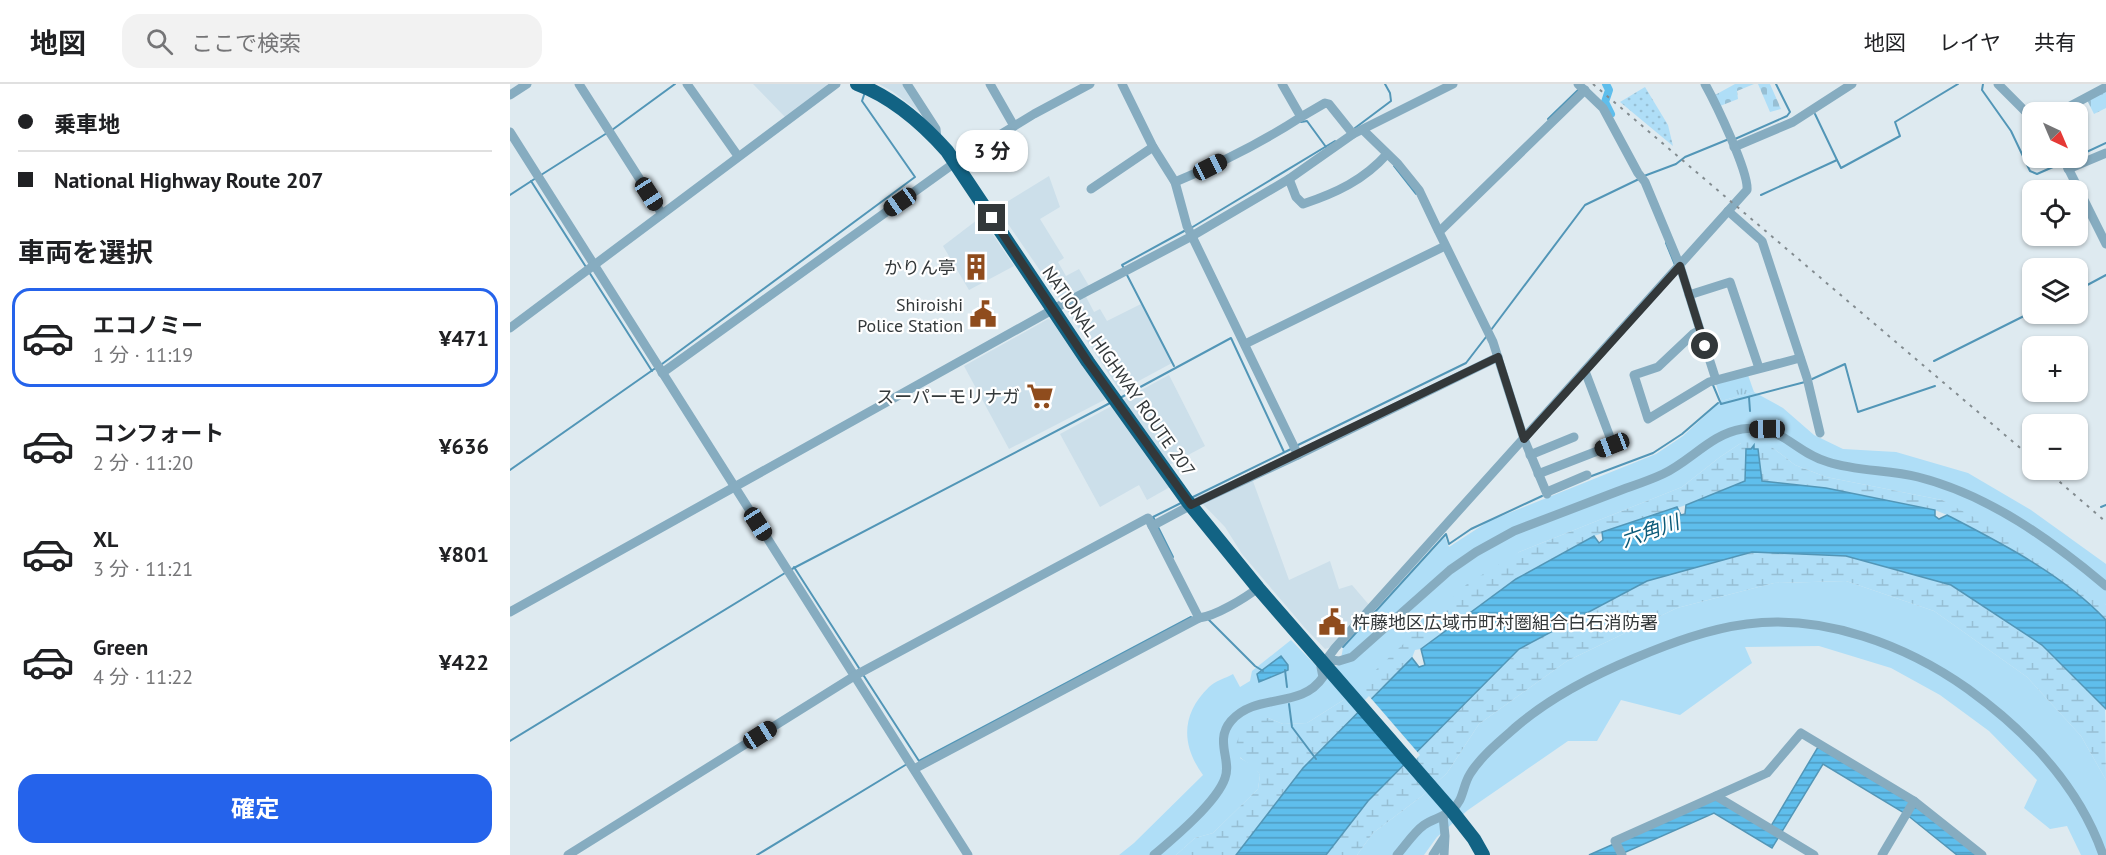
<!DOCTYPE html>
<html lang="ja">
<head>
<meta charset="utf-8">
<style>
	body { margin:0; font-family:"PT Sans","Noto Sans JP",sans-serif; background:#f2f2f2; color:#202124; height:100vh; display:flex; flex-direction:column; font-size:22px; white-space:nowrap }
	* { box-sizing:border-box; margin:0 }
	p { font-size:20px; color:#757577 }
	.icon { flex:none; width:33px; height:33px; fill:none; stroke:currentColor; stroke-width:2; stroke-linecap:round; stroke-linejoin:round }
	.map { position:relative; flex:1; overflow:hidden }
	.sheet { display:flex; flex-direction:column; background:#fff; width:510px }
	.sheet>* { flex:none }
	.banner { display:grid; align-content:center; height:132px; padding:0 18px; background:#fff }
	.needle { width:39px; rotate:136deg }
	.buttons { position:absolute; left:1512px; top:18px; display:grid; gap:12px }
	.buttons a { display:grid; place-items:center; width:66px; height:66px; border-radius:12px; background:#fff; box-shadow:0 2px 4px #0004; font-size:30px }
	.end { position:absolute; width:27px; height:27px; margin:-14px; border:8px solid #33383a; background:#fff; box-shadow:0 0 0 3px #fff }
	.from { border-radius:50% }
	.bubble { position:absolute; height:42px; border-radius:18px; background:#fff; box-shadow:0 2px 4px #0004; font-size:20px; font-weight:700; line-height:42px; text-align:center }
	.car { position:absolute; width:18px; height:36px; margin:-18px -9px; border-radius:8px; box-shadow:0 0 4px 2px #0007; background:linear-gradient(#222 24%,#8ab4d8 0 40%,#222 0 76%,#8ab4d8 0 86%,#222 0) }
	.banner b { display:flex; align-items:center; gap:21px; height:57px; font-size:22px }
	.banner b+b { border-top:2px solid #e0e0e0 }
	.banner i { width:15px; height:15px; background:#202124 }
	ul { padding:0; list-style:none }
	li { display:flex; align-items:center; gap:18px; height:99px; margin:0 12px 9px; padding:0 6px; border:3px solid transparent; border-radius:18px }
	li div { flex:1 }
	li b { display:block; font-size:22px }
	li em { font-style:normal; font-weight:700 }
	li.current { border-color:#2563eb }
	li>.icon { width:54px; height:54px; stroke-width:1.5 }
	h2 { padding:0 18px; font-size:27px; line-height:72px }
	.primary-button { display:flex; gap:12px; margin-top:auto; padding:12px 18px }
	.primary-button a { flex:1; height:69px; border-radius:18px; background:#2563eb; color:#fff; font-size:24px; font-weight:700; line-height:69px; text-align:center }
	header { display:flex; align-items:center; gap:36px; box-sizing:border-box; height:84px; padding:0 30px; background:#fff; border-bottom:2px solid #e0e0e0 }
	header strong { font-size:28px }
	nav { display:flex; gap:33px; margin-inline-start:auto; font-size:21px }
	.search { width:420px; height:54px; background:#f2f2f2; display:flex; align-items:center; gap:15px; box-sizing:border-box; padding:0 21px; border-radius:18px; color:#757577; font-size:22px }
	main { display:flex; flex:1; min-height:0 }
	.map>svg:first-child { display:block }
</style>
</head>
<body>
<header>
<strong>地図</strong>
<div class="search"><svg class="icon" aria-label="search" viewBox="0 0 24 24"><circle cx="10" cy="10" r="6"/><path d="M15 15l6 6"/></svg>ここで検索</div>
<nav><a>地図</a><a>レイヤ</a><a>共有</a></nav>
</header>
<main>
<section class="sheet">
<div class="banner">
<b><i class="from"></i>乗車地</b>
<b><i></i>National Highway Route 207</b>
</div>
<h2>車両を選択</h2>
<ul>
<li class="current"><svg class="icon" aria-label="car" viewBox="0 0 24 24"><path d="M5 17H2v-5l4-1 3-4h7l3 4 3 1v5h-3M9 17h6M6 11h13"/><circle cx="7" cy="17" r="2"/><circle cx="17" cy="17" r="2"/></svg><div><b>エコノミー</b><p>1 分 · 11:19</p></div><em>¥471</em></li>
<li><svg class="icon" aria-label="car" viewBox="0 0 24 24"><path d="M5 17H2v-5l4-1 3-4h7l3 4 3 1v5h-3M9 17h6M6 11h13"/><circle cx="7" cy="17" r="2"/><circle cx="17" cy="17" r="2"/></svg><div><b>コンフォート</b><p>2 分 · 11:20</p></div><em>¥636</em></li>
<li><svg class="icon" aria-label="car" viewBox="0 0 24 24"><path d="M5 17H2v-5l4-1 3-4h7l3 4 3 1v5h-3M9 17h6M6 11h13"/><circle cx="7" cy="17" r="2"/><circle cx="17" cy="17" r="2"/></svg><div><b>XL</b><p>3 分 · 11:21</p></div><em>¥801</em></li>
<li><svg class="icon" aria-label="car" viewBox="0 0 24 24"><path d="M5 17H2v-5l4-1 3-4h7l3 4 3 1v5h-3M9 17h6M6 11h13"/><circle cx="7" cy="17" r="2"/><circle cx="17" cy="17" r="2"/></svg><div><b>Green</b><p>4 分 · 11:22</p></div><em>¥422</em></li>
</ul>
<div class="primary-button"><a>確定</a></div>
</section>
<div class="map">
<svg width="1596" height="771" viewBox="0 0 1596 771">
	<defs>
		<pattern id="wetland-marsh" width="20" height="14" patternUnits="userSpaceOnUse" patternTransform="scale(1.5)"><rect width="20" height="14" fill="#afdef7"/><path d="M1 5h8M5 5V1M11 12h8M15 12V8" fill="none" stroke="#97bfd4"/></pattern>
		<pattern id="cemetery-stones" width="16" height="16" patternUnits="userSpaceOnUse" patternTransform="scale(1.5)"><rect width="16" height="16" fill="#afdef7"/><path d="M2 7V4a2 2 0 0 1 4 0v3zM10 15v-3a2 2 0 0 1 4 0v3z" fill="#97bfd4"/></pattern>
		<pattern id="park-tufts" width="24" height="20" patternUnits="userSpaceOnUse" patternTransform="scale(1.5)"><rect width="24" height="20" fill="#afdef7"/><path d="M3 7l-1-3M5 7V3M7 7l1-3M15 17l-1-3M17 17v-4M19 17l1-3" fill="none" stroke="#97bfd4"/></pattern>
		<pattern id="garden-dots" width="8" height="8" patternUnits="userSpaceOnUse" patternTransform="scale(1.5)"><rect width="8" height="8" fill="#afdef7"/><path d="M2 2h.1M6 6h.1" fill="none" stroke="#97bfd4" stroke-width="1.8" stroke-linecap="round"/></pattern>
		<pattern id="water-rules" width="6" height="5" patternUnits="userSpaceOnUse" patternTransform="scale(1.5)"><rect width="6" height="5" fill="#5fbeec"/><path d="M0 2.5h6" fill="none" stroke="#4f9bc0"/></pattern>
	</defs>
	<rect width="100%" height="100%" fill="#deeaf0"/>
	<g fill="#ccdfea">
		<path d="M243,0H315L320,1L276,34Z"/>
		<path d="M369,0H393L412,30L382,7Z"/>
		<path d="M539,92L550,123L530,135L554,174L548,178L556,192L569,185L579,202L551,217L487,124Z"/>
		<path d="M471,133L504,182L459,206L433,162Z"/>
		<path d="M575,211L584,228L590,225L597,237L631,220L662,279L610,307L558,228L556,222Z"/>
		<path d="M538,235L544,237L596,315L499,365L454,282Z"/>
		<path d="M659,291L695,362L648,387L660,403L637,416L629,401L590,423L550,350Z"/>
		<path d="M740,389L779,496L820,477L829,505L842,501L860,522L821,563L815,565L795,544L732,470L715,443L687,414Z"/>
	</g>
	<g fill="#afdef7">
		<path d="M1244,308L1273,324L1304,351L1333,365L1386,368L1458,389L1521,426L1596,480V521L1432,416L1316,393L1285,381L1263,364L1231,359L1210,373L1172,403L1009,468L835,615L797,639L773,640L758,634L730,674L744,682L750,691L748,705L703,749L685,754L666,771H609L624,759L693,691C671,661 671,630 699,603C705,597 716,594 723,590L730,603L740,597L742,587L781,556L814,590L830,580L833,564L935,453L939,463L979,437L1146,370L1173,352L1211,317Z"/>
		<path d="M1336,497L1424,527L1517,593L1571,652L1596,696V771H1571L1557,742L1540,745L1514,724L1527,696L1479,647L1430,611L1381,584L1309,562L1235,563L1242,579L1170,631L1111,616L1087,657H1058L958,726L927,753L914,771H847L863,749L912,712L937,689L969,640L1057,577L1167,524L1264,499Z"/>
	</g>
	<g fill="url(#wetland-marsh)">
		<path d="M1246,356L1263,364L1285,381L1316,393L1432,416L1521,464L1593,518L1596,521V536C1554,491 1491,459 1437,431L1425,426L1316,404L1252,397L1248,365H1237L1235,397L1176,421L1084,452L1006,495L911,565L905,566L902,574L793,684L726,771H666L685,754L703,749L748,705L750,691C742,679 732,678 724,666L730,650L741,639L758,634L773,640L797,639L835,615L957,500L1009,468L1172,403L1210,373L1231,359Z"/>
		<path d="M1242,468L1336,472L1441,501L1532,561L1595,623L1596,696L1571,652L1517,593L1424,527L1336,497L1264,499L1167,524L1057,577L969,640L937,689L912,712L863,749L847,771H816L858,717L1009,565L1137,497Z"/>
	</g>
	<g fill="url(#cemetery-stones)">
		<path d="M1225,0H1244L1227,7L1228,15L1210,22L1205,11Z"/>
		<path d="M1248,0H1260L1271,25L1260,28Z"/>
		<path d="M1596,6V24L1584,30L1577,16Z"/>
	</g>
	<path fill="url(#park-tufts)" d="M1238,291L1244,308L1211,317L1206,300Z"/>
	<path fill="url(#garden-dots)" d="M1135,3L1158,41L1163,62L1110,18Z"/>
	<g fill="url(#water-rules)" stroke="#5296b7" stroke-width="1.5">
		<path d="M1244,361V365H1248L1252,397L1316,404L1425,426V432L1429,435L1437,431C1491,459 1554,491 1596,536V625L1532,561L1441,501L1336,472L1242,468L1137,497L1009,565L858,717L816,771H726L793,684L902,574L909,583L915,581L911,565L1006,495L1084,452L1089,459L1093,456L1092,448L1167,423L1171,431L1175,430L1176,421L1235,397L1236,365H1241Z"/>
		<path d="M771,572L778,581V586L749,598L747,590Z"/>
		<path d="M1308,663L1403,720L1467,771H1447L1396,730L1313,680L1262,764L1204,729L1109,771H1079L1205,715L1261,742Z"/>
	</g>
	<path fill="#deeaf0" d="M859,612L910,671L898,683L847,624Z"/>
	<g fill="none" stroke-linecap="round" stroke-linejoin="round">
		<g stroke="#5296b7" stroke-width="2">
			<path d="M1473,0L1472,6L1501,47L1520,87L1527,90L1552,79"/>
			<path d="M1305,30L1327,76"/>
			<path d="M1038,35L1068,6"/>
			<path d="M791,38L797,37L816,63"/>
			<path d="M845,44L881,17L880,9L875,0"/>
			<path d="M102,46L165,0"/>
			<path d="M1225,55L1277,32L1280,28L1266,0"/>
			<path d="M1568,72L1596,59"/>
			<path d="M1557,76L1563,74"/>
			<path d="M884,82L906,110"/>
			<path d="M31,91L97,49"/>
			<path d="M1134,92L1166,80L1175,73L1219,55"/>
			<path d="M21,97L76,183"/>
			<path d="M0,111L26,94"/>
			<path d="M1251,111L1327,76L1331,84L1390,52L1385,38L1448,0"/>
			<path d="M681,144L825,57"/>
			<path d="M1156,159L1165,181"/>
			<path d="M615,186L612,181L676,146"/>
			<path d="M79,188L142,287"/>
			<path d="M617,191L664,282"/>
			<path d="M1568,206L1596,191"/>
			<path d="M981,246L1075,121L1129,95"/>
			<path d="M1424,277L1522,228"/>
			<path d="M152,280L405,93L352,17L355,8"/>
			<path d="M1300,296L1335,280L1348,328L1425,302"/>
			<path d="M1203,301L1211,320L1295,298"/>
			<path d="M1239,313L1240,327"/>
			<path d="M610,314L721,254L774,368"/>
			<path d="M786,362L956,279L976,253"/>
			<path d="M0,386L147,283"/>
			<path d="M1079,393L1143,369L1172,350L1208,319"/>
			<path d="M681,414L781,365"/>
			<path d="M1591,423L1596,421"/>
			<path d="M646,438L643,433L673,418"/>
			<path d="M648,443L663,473"/>
			<path d="M284,483L349,584"/>
			<path d="M280,486L600,319"/>
			<path d="M698,535L745,582L753,587"/>
			<path d="M833,563L936,450L939,460L961,445L1032,412"/>
			<path d="M775,586L777,603"/>
			<path d="M352,589L409,677L681,533"/>
			<path d="M779,620L782,643L806,675"/>
			<path d="M0,657L275,489"/>
			<path d="M247,771L397,680"/>
		</g>
		<path stroke="#5fbeec" stroke-width="8" d="M1096,0L1099,6L1095,18L1101,30"/>
		<g stroke="#86acc0" stroke-width="9">
			<path d="M69,0L152,130"/>
			<path d="M177,0L228,72"/>
			<path d="M397,0L426,45L427,55"/>
			<path d="M480,0L504,42"/>
			<path d="M612,0L643,63L665,98L677,142L788,371"/>
			<path d="M1068,0L1093,24L1128,89L1135,98L1170,182L1190,246L1183,250L1148,283L1124,291L1138,335L1199,298L1290,274"/>
			<path d="M1488,0L1522,34"/>
			<path d="M0,11L17,0"/>
			<path d="M1549,28L1596,3"/>
			<path d="M791,33L815,19L819,20L843,50"/>
			<path d="M853,46L888,80L909,106L928,146"/>
			<path d="M0,48L458,771"/>
			<path d="M1224,63L1283,38L1342,0"/>
			<path d="M1553,74L1596,160"/>
			<path d="M1558,85L1596,69"/>
			<path d="M779,95L786,113L793,120C826,109 854,96 877,70"/>
			<path d="M665,98C709,80 751,59 791,33L772,0"/>
			<path d="M581,105L643,63"/>
			<path d="M1218,127L1252,157L1297,294L1310,349"/>
			<path d="M1179,211L1220,198L1249,284"/>
			<path d="M0,244L326,0"/>
			<path d="M1190,246L1206,296"/>
			<path d="M735,260L935,162"/>
			<path d="M152,289L450,75L524,30L580,0"/>
			<path d="M1020,371L1064,353"/>
			<path d="M1028,390L1103,361L1075,287"/>
			<path d="M1037,408L1077,391"/>
			<path d="M1037,410L1014,355L983,258L929,148L1075,6"/>
			<path d="M642,442L687,418L788,371L988,273"/>
			<path d="M0,528L551,221L682,152L779,95L843,50L943,0"/>
			<path d="M815,579L821,576L829,577L842,573L940,486L966,468L1004,447C1038,434 1072,421 1106,408C1122,402 1138,397 1153,390C1181,377 1201,350 1232,345C1272,339 1283,368 1318,378C1345,387 1379,386 1408,393C1479,411 1541,456 1596,502"/>
			<path d="M404,685L689,534C706,532 735,514 748,504"/>
			<path d="M1206,712L1304,771"/>
			<path d="M933,732L935,752L934,771"/>
			<path d="M58,771L346,591L638,434L689,534"/>
			<path d="M644,771C664,754 707,718 715,694C722,676 704,657 721,637C746,608 791,626 813,593L811,583L825,564L1237,106C1239,88 1205,18 1195,0"/>
			<path d="M887,771C895,762 904,748 914,741C923,735 934,733 942,726C954,716 952,703 960,690C971,672 991,656 1007,642C1041,613 1084,591 1125,574C1161,559 1198,545 1237,540C1314,530 1396,561 1458,605C1516,647 1569,702 1593,771"/>
			<path d="M923,771L934,754"/>
			<path d="M1112,771L1105,757L1257,689L1291,649L1404,717L1472,771"/>
			<path d="M1372,771L1404,717"/>
		</g>
		<path stroke="#126384" stroke-width="14" d="M347,0C382,13 412,39 437,67L578,278L678,418L748,504L942,727L964,755L973,771"/>
		<g stroke="#838c90" stroke-width="2" stroke-dasharray="3 6" stroke-linecap="butt">
			<path d="M1083,0L1522,374"/>
			<path d="M1536,386L1596,438"/>
		</g>
	</g>
	<g fill="none" stroke-linecap="round" stroke-linejoin="round">
		<path stroke="#33383a" stroke-width="8" d="M482,134L578,278L681,421L988,273L1014,355L1170,182L1195,262"/>
	</g>
	<defs>
		<symbol id="building-bare" viewBox="-9 -9 18 18"><path d="M-4-6H4V6H1V3H-1V6H-4ZM-2.5-4.3h1.7v1.8h-1.7ZM.8-4.3h1.7v1.8H.8ZM-2.5-1h1.7V.8h-1.7ZM.8-1h1.7V.8H.8Z" fill="#8f4c1d" stroke="#fff" stroke-width="2.5" paint-order="stroke"/></symbol>
		<symbol id="civic-bare" viewBox="-9 -9 18 18"><path d="M-.6-6.5H3V-4.5H.6V-3L4-1V1h2V6H-6V1h2V-1L-.6-3ZM-1.2 2.5V6h2.4V2.5Z" fill="#8f4c1d" stroke="#fff" stroke-width="2.5" paint-order="stroke"/></symbol>
		<symbol id="supermarket-bare" viewBox="-9 -9 18 18"><path d="M-6-5.5h2.5l.6 2H6L4.5 2H-2.5L-4.4-4H-6ZM-1.5 3.2a1.3 1.3 0 1 0 .1 0ZM3 3.2a1.3 1.3 0 1 0 .1 0Z" fill="#8f4c1d" stroke="#fff" stroke-width="2.5" paint-order="stroke"/></symbol>
	</defs>
	<g fill-rule="evenodd">
		<use href="#building-bare" x="447" y="164" width="38" height="38"/>
		<use href="#civic-bare" x="454" y="211" width="38" height="38"/>
		<use href="#supermarket-bare" x="511" y="293" width="38" height="38"/>
		<use href="#civic-bare" x="803" y="519" width="38" height="38"/>
	</g>
	<g text-anchor="middle" dominant-baseline="central" stroke-width="4.5" stroke-linejoin="round" paint-order="stroke">
		<g font-size="18" fill="#33383a" stroke="#fff" text-anchor="end">
			<text x="446" y="183">かりん亭</text>
			<text x="453" y="220">Shiroishi<tspan x="453" dy="21">Police Station</tspan></text>
			<text x="510" y="312">スーパーモリナガ</text>
			<text x="842" y="538" text-anchor="start">杵藤地区広域市町村圏組合白石消防署</text>
		</g>
		<g font-size="18" fill="#33383a" stroke="#fff">
			<text transform="translate(609 287) rotate(55)">NATIONAL HIGHWAY ROUTE 207</text>
		</g>
		<g font-size="20" font-style="italic" fill="#0a5978" stroke="#fff">
			<text transform="translate(1140 447) rotate(-19)">六角川</text>
		</g>
	</g>
</svg>
<div class="buttons">
<a><svg class="needle" viewBox="-14 -14 28 28"><path d="M0-13l5 13h-10z" fill="#e53935"/><path d="M0 13l5-13h-10z" fill="#757577"/></svg></a>
<a><svg class="icon" aria-label="locate" viewBox="0 0 24 24"><circle cx="12" cy="12" r="6"/><path d="M12 2v4M12 18v4M2 12h4M18 12h4"/></svg></a>
<a><svg class="icon" aria-label="layers" viewBox="0 0 24 24"><path d="M12 4l9 5-9 5-9-5zM3 14l9 5 9-5"/></svg></a>
<a>+</a>
<a>−</a>
</div>
<i class="end from" style="left:1195px;top:262px"></i>
<i class="end" style="left:482px;top:134px"></i>
<div class="bubble" style="left:446px;top:46px;width:72px">3 分</div>
<i class="car" style="left:700px;top:83px;rotate:63deg"></i>
<i class="car" style="left:139px;top:110px;rotate:147deg"></i>
<i class="car" style="left:390px;top:118px;rotate:235deg"></i>
<i class="car" style="left:1257px;top:345px;rotate:269deg"></i>
<i class="car" style="left:1102px;top:361px;rotate:249deg"></i>
<i class="car" style="left:248px;top:440px;rotate:147deg"></i>
<i class="car" style="left:250px;top:651px;rotate:58deg"></i>
</div>
</main>
</body>
</html>
